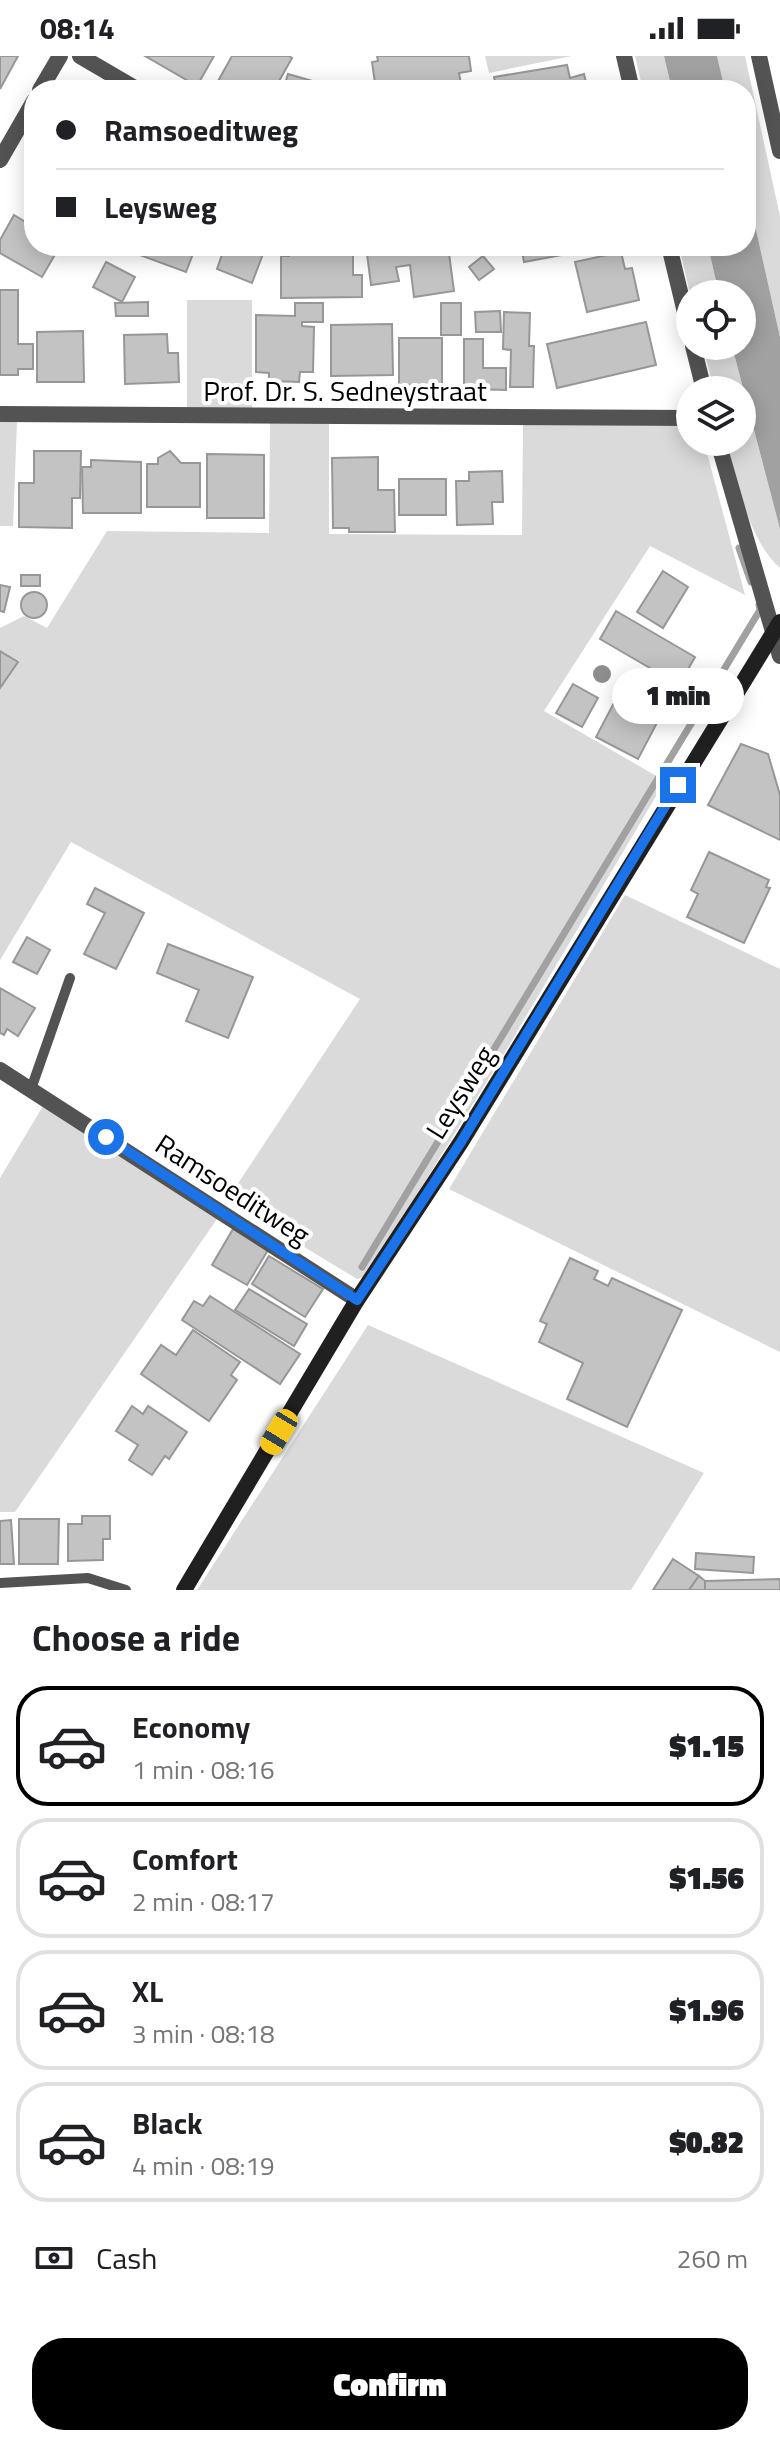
<!DOCTYPE html>
<html lang="en">
<head>
<meta charset="utf-8">
<style>
	body { margin:0; font-family:"Titillium Web",sans-serif; background:#f2f2f2; color:#202124; height:100vh; display:flex; flex-direction:column; font-size:30px; white-space:nowrap }
	* { box-sizing:border-box; margin:0 }
	p { font-size:26px; color:#757577 }
	.icon { flex:none; width:44px; height:44px; fill:none; stroke:currentColor; stroke-width:2; stroke-linecap:round; stroke-linejoin:round }
	.map { position:relative; height:1534px; overflow:hidden }
	.panel { display:flex; flex-direction:column; background:#fff; flex:1 }
	.panel>* { flex:none }
	.top-card { position:absolute; left:24px; top:24px; width:732px; height:176px; border-radius:32px; box-shadow:0 4px 20px #0003; display:grid; align-content:center; height:176px; padding:0 32px; background:#fff }
	.fabs { position:absolute; left:676px; top:224px; display:grid; gap:16px }
	.fabs a { display:grid; place-items:center; width:80px; height:80px; border-radius:50%; background:#fff; box-shadow:0 4px 20px #0003; font-size:40px }
	.end { position:absolute; width:36px; height:36px; margin:-18px; border:10px solid #1a73e8; background:#fff; box-shadow:0 0 0 4px #fff }
	.from { border-radius:50% }
	.bubble { position:absolute; height:56px; border-radius:28px; background:#fff; box-shadow:0 4px 20px #0003; font-size:26px; font-weight:800; line-height:56px; text-align:center }
	.car { position:absolute; width:24px; height:48px; margin:-24px -12px; border-radius:10px; box-shadow:0 0 6px 2px #0007; background:linear-gradient(#f5c518 24%,#345 0 40%,#f5c518 0 76%,#345 0 86%,#f5c518 0) }
	.top-card b { display:flex; align-items:center; gap:28px; height:76px; font-size:30px }
	.top-card b+b { border-top:2px solid #e0e0e0 }
	.top-card i { width:20px; height:20px; background:#202124 }
	ul { padding:0; list-style:none }
	li { display:flex; align-items:center; gap:24px; height:120px; margin:0 16px 12px; padding:0 16px; border:4px solid #e0e0e0; border-radius:32px }
	li div { flex:1 }
	li b { display:block; font-size:30px }
	li em { font-style:normal; font-weight:800 }
	li.current { border-color:#000 }
	li>.icon { width:72px; height:72px; stroke-width:1.5 }
	h2 { padding:0 32px; font-size:36px; line-height:96px }
	.pay { display:flex; align-items:center; gap:20px; height:88px; padding:0 32px; font-size:30px }
	.pay p { margin-inline-start:auto }
	.cta { display:flex; gap:16px; margin-top:auto; padding:16px 32px }
	.cta a { flex:1; height:92px; border-radius:32px; background:#000; color:#fff; font-size:32px; font-weight:800; line-height:92px; text-align:center }
	.status { display:flex; justify-content:space-between; align-items:center; height:56px; padding:0 40px; background:#fff; direction:ltr }
	.status svg { height:22px; fill:currentColor }
	.map>svg:first-child { display:block }
</style>
</head>
<body>
<div class="status"><b>08:14</b><svg viewBox="0 0 49 12"><path d="M0 12V9h3v3zM5 12V6h3v6zM10 12V3h3v9zM15 12V0h3v12zM26 1h20v11H26zM47 4h2v5h-2z"/></svg></div>
<div class="map">
<svg width="780" height="1534" viewBox="0 0 780 1534">
	<rect width="100%" height="100%" fill="#fff"/>
	<g fill="#dadada">
		<path d="M485,0H572L489,17Z"/>
		<path d="M635,0H664L672,34H643Z"/>
		<path d="M717,0H745L780,160V281L746,129V34H725Z"/>
		<path d="M679,190H708L719,238H690Z"/>
		<rect x="187" y="244" width="65" height="109"/>
		<path d="M703,290H732L780,473V512C749,485 737,425 727,386H742V334H714Z"/>
		<path d="M0,365L17,366L13,470H0Z"/>
		<path d="M270,366L329,367V478L522,479L523,368L688,370L690,386H704L745,539L650,490L544,655L665,725L505,996L371,1213L364,1221L357,1223L227,1144L360,943L71,786L0,904V572L24,560L47,572L107,475L269,477Z"/>
		<path d="M625,839L780,913V1296L449,1133Z"/>
		<path d="M43,1050L219,1160L15,1456H0V1122Z"/>
		<path d="M368,1269L704,1417L631,1534H197Z"/>
	</g>
	<g fill="#a1a1a1">
		<path d="M664,0H717L725,34H672Z"/>
		<path d="M746,129L780,281V473L732,290H742V238H719L708,190H746Z"/>
	</g>
	<g fill="none" stroke-linecap="round" stroke-linejoin="round">
		<g stroke="#a1a1a1" stroke-width="7">
			<path d="M739,492L751,526"/>
			<path d="M362,1211L760,554L759,549"/>
		</g>
	</g>
	<g fill="#c3c3c3" stroke="#979797" stroke-width="2">
		<path d="M0,0H18L0,33Z"/>
		<path d="M145,0H214L197,30Z"/>
		<path d="M232,0H289L292,2L274,34H213Z"/>
		<path d="M377,0H469L471,15L459,17L462,34H376L372,6L378,5Z"/>
		<path d="M567,9L570,22L584,18L588,34H497L494,21Z"/>
		<path d="M288,18L337,32V34H283Z"/>
		<path d="M14,159L34,171V190H60L42,221L0,197V184Z"/>
		<path d="M140,190H196L186,216L137,198Z"/>
		<path d="M225,190H266L252,227L217,213Z"/>
		<path d="M289,190H353V219H362V241L281,242V200H289Z"/>
		<path d="M366,190H448L454,235L414,241L410,209L396,211L399,225L371,229Z"/>
		<path d="M521,190H582L583,195L524,206Z"/>
		<path d="M621,196L625,213L632,212L639,244L587,256L575,206Z"/>
		<path d="M483,200L494,213L479,224L469,211Z"/>
		<path d="M106,206L135,221L122,246L93,231Z"/>
		<path d="M0,234H18V288H33V313H18V319H0Z"/>
		<path d="M148,246V260H116L115,247Z"/>
		<path d="M295,247H323V266H302V270L314,271L313,316H300L299,326L269,325V317L256,316V259L295,260Z"/>
		<rect x="441" y="247" width="20" height="32"/>
		<path d="M500,255L501,276H476L475,256Z"/>
		<path d="M504,256L530,257L529,290H534L533,331H510L511,294L503,293Z"/>
		<path d="M646,266L656,309L557,332L547,288Z"/>
		<path d="M392,268L393,319L331,320V269Z"/>
		<path d="M83,275L84,326H37V276Z"/>
		<path d="M167,278L168,297H178L179,326L125,328L124,279Z"/>
		<path d="M399,282H442V328L399,329Z"/>
		<path d="M464,283H483V312H506V334L470,333L464,328Z"/>
		<path d="M34,395H81L80,442H72V472L19,471V427H34Z"/>
		<path d="M170,395L181,407H200V451H147V408H158V402Z"/>
		<path d="M207,398L264,399V462H207Z"/>
		<path d="M378,401V434H394L395,476H349V472H333L332,402Z"/>
		<path d="M91,404L141,406V457H83L82,411H91Z"/>
		<path d="M502,415L503,446H492L493,468L457,469L456,425H469V416Z"/>
		<rect x="399" y="423" width="47" height="36"/>
		<path d="M663,515L688,531L663,572L637,556Z"/>
		<rect x="21" y="519" width="19" height="11"/>
		<path d="M0,529L10,531L4,556L0,555Z"/>
		<circle cx="34" cy="549" r="13"/>
		<path d="M616,555L695,601L679,629L600,583Z"/>
		<path d="M0,595L18,606L0,632Z"/>
		<path d="M573,628L598,642L582,671L556,657Z"/>
		<path d="M617,641L659,663L638,703L596,681Z"/>
		<path d="M741,688L768,698L780,739V784L708,749Z"/>
		<path d="M709,796L769,824L766,831L770,832L744,887L687,861L698,838L691,834Z"/>
		<path d="M95,832L144,857L116,913L84,898L105,857L87,848Z"/>
		<path d="M27,881L50,894L37,918L13,906Z"/>
		<path d="M168,888L253,921L228,982L186,965L199,934L157,917Z"/>
		<path d="M0,932L35,952L18,980L7,973L4,979L0,977Z"/>
		<path d="M233,1173L268,1194L247,1229L212,1209Z"/>
		<path d="M269,1200L323,1233L305,1261L252,1228Z"/>
		<path d="M570,1202L598,1215L594,1223L608,1230L612,1222L682,1254L627,1371L567,1343L583,1307L539,1286L547,1268L540,1265Z"/>
		<path d="M249,1233L307,1268L294,1290L235,1254Z"/>
		<path d="M210,1240L300,1298L280,1328L182,1264L194,1245L203,1250Z"/>
		<path d="M193,1274L240,1306L231,1319L237,1324L209,1365L141,1318L161,1289L176,1299Z"/>
		<path d="M132,1350L143,1358L148,1350L187,1376L169,1403L165,1400L152,1419L129,1404L138,1389L116,1375Z"/>
		<path d="M82,1460H110V1483H103V1504L68,1505V1468H82Z"/>
		<path d="M19,1463H59L58,1508H19Z"/>
		<path d="M11,1464L14,1508H0V1465Z"/>
		<path d="M696,1497L754,1501L753,1517L695,1513Z"/>
		<path d="M673,1503L699,1520L689,1534H653Z"/>
		<path d="M699,1520L705,1525V1534H689Z"/>
		<path d="M780,1523V1534H705V1525Z"/>
	</g>
	<g fill="none" stroke-linecap="round" stroke-linejoin="round">
		<g stroke="#535353" stroke-width="10">
			<path d="M31,1033L70,922"/>
			<path d="M0,1527L88,1522L126,1534"/>
		</g>
		<g stroke="#535353" stroke-width="16">
			<path d="M80,0L138,34"/>
			<path d="M624,0L632,34"/>
			<path d="M759,0L780,95"/>
			<path d="M40,34L60,0"/>
			<path d="M0,104L34,45"/>
			<path d="M669,190L690,277"/>
			<path d="M693,290L704,334"/>
			<path d="M0,358L690,362"/>
			<path d="M718,386L780,600"/>
			<path d="M0,1014L357,1244"/>
		</g>
		<path stroke="#202020" stroke-width="16" d="M184,1534L357,1244L461,1086L780,566"/>
	</g>
	<circle fill="#8e8e8e" cx="602" cy="618" r="9"/>
	<g fill="none" stroke-linecap="round" stroke-linejoin="round">
		<path stroke="#1a73e8" stroke-width="10" d="M106,1081L357,1244L461,1086L678,729"/>
	</g>
	<g text-anchor="middle" dominant-baseline="central" stroke-width="8" stroke-linejoin="round" paint-order="stroke">
		<g font-size="28" fill="#000" stroke="#fff">
			<text x="345" y="334">Prof. Dr. S. Sedneystraat</text>
			<text transform="translate(460 1036) rotate(-58)">Leysweg</text>
			<text transform="translate(233 1133) rotate(33)">Ramsoeditweg</text>
		</g>
	</g>
</svg>
<div class="fabs">
<a><svg class="icon" aria-label="locate" viewBox="0 0 24 24"><circle cx="12" cy="12" r="6"/><path d="M12 2v4M12 18v4M2 12h4M18 12h4"/></svg></a>
<a><svg class="icon" aria-label="layers" viewBox="0 0 24 24"><path d="M12 4l9 5-9 5-9-5zM3 14l9 5 9-5"/></svg></a>
</div>
<i class="end from" style="left:106px;top:1081px"></i>
<i class="end" style="left:678px;top:729px"></i>
<div class="bubble" style="left:612px;top:612px;width:132px">1 min</div>
<i class="car" style="left:279px;top:1376px;rotate:211deg"></i>
<div class="top-card">
<b><i class="from"></i>Ramsoeditweg</b>
<b><i></i>Leysweg</b>
</div>
</div>
<section class="panel">
<h2>Choose a ride</h2>
<ul>
<li class="current"><svg class="icon" aria-label="car" viewBox="0 0 24 24"><path d="M5 17H2v-5l4-1 3-4h7l3 4 3 1v5h-3M9 17h6M6 11h13"/><circle cx="7" cy="17" r="2"/><circle cx="17" cy="17" r="2"/></svg><div><b>Economy</b><p>1 min · 08:16</p></div><em>$1.15</em></li>
<li><svg class="icon" aria-label="car" viewBox="0 0 24 24"><path d="M5 17H2v-5l4-1 3-4h7l3 4 3 1v5h-3M9 17h6M6 11h13"/><circle cx="7" cy="17" r="2"/><circle cx="17" cy="17" r="2"/></svg><div><b>Comfort</b><p>2 min · 08:17</p></div><em>$1.56</em></li>
<li><svg class="icon" aria-label="car" viewBox="0 0 24 24"><path d="M5 17H2v-5l4-1 3-4h7l3 4 3 1v5h-3M9 17h6M6 11h13"/><circle cx="7" cy="17" r="2"/><circle cx="17" cy="17" r="2"/></svg><div><b>XL</b><p>3 min · 08:18</p></div><em>$1.96</em></li>
<li><svg class="icon" aria-label="car" viewBox="0 0 24 24"><path d="M5 17H2v-5l4-1 3-4h7l3 4 3 1v5h-3M9 17h6M6 11h13"/><circle cx="7" cy="17" r="2"/><circle cx="17" cy="17" r="2"/></svg><div><b>Black</b><p>4 min · 08:19</p></div><em>$0.82</em></li>
</ul>
<div class="pay"><svg class="icon" aria-label="cash" viewBox="0 0 24 24"><path d="M3 7h18v10H3z"/><circle cx="12" cy="12" r="2"/></svg>Cash<p>260 m</p></div>
<div class="cta"><a>Confirm</a></div>
</section>
</body>
</html>
